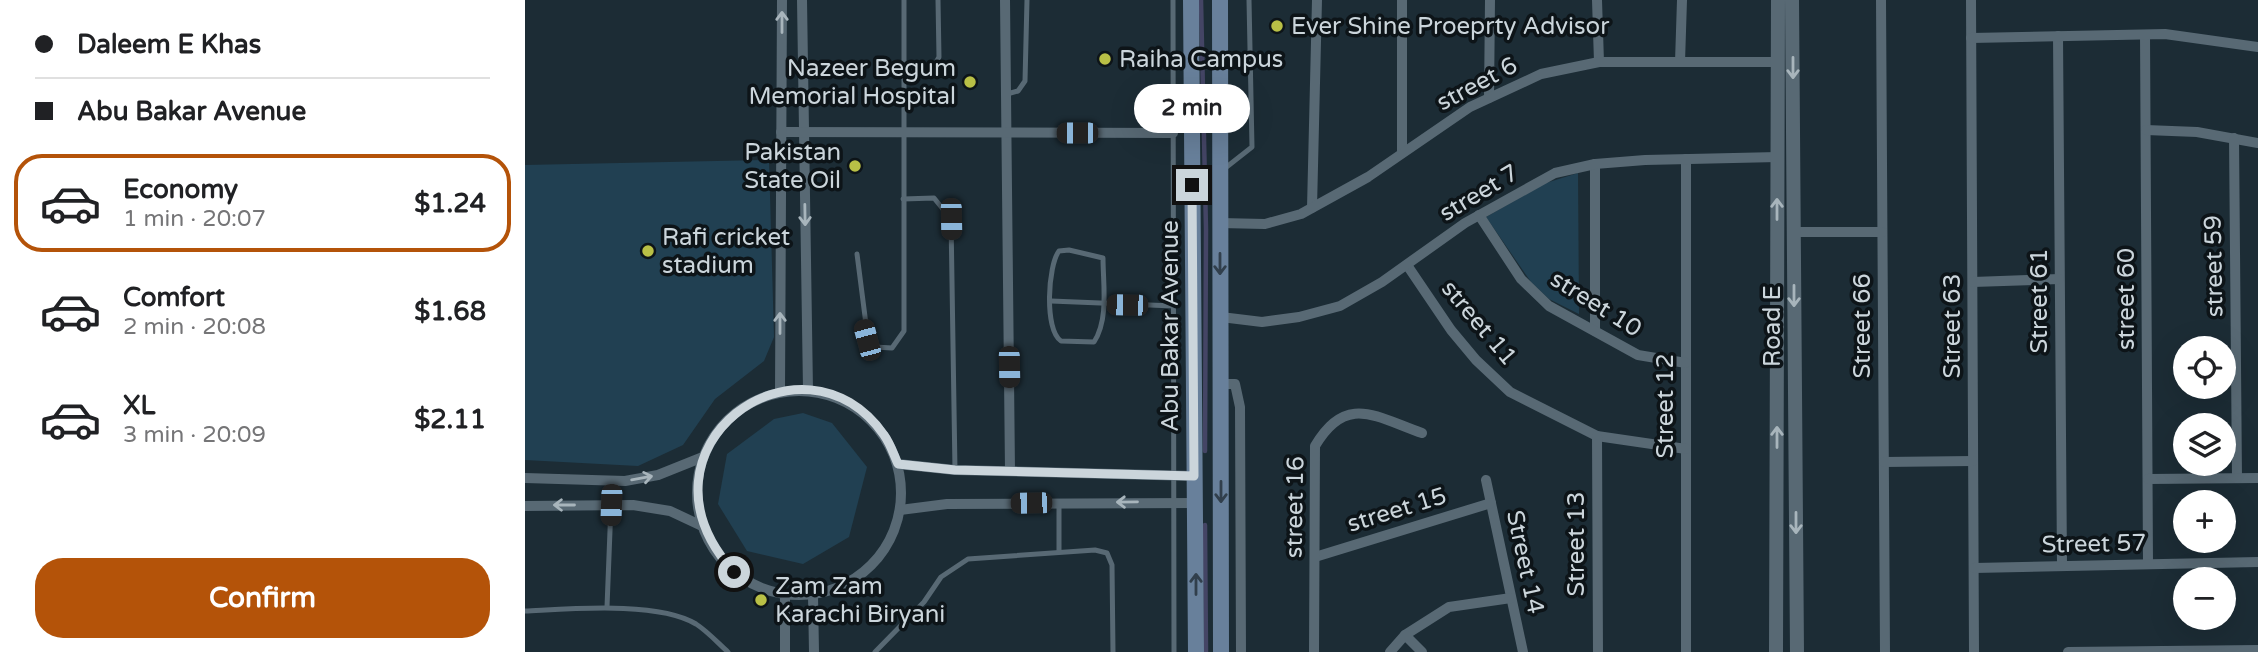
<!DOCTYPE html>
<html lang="en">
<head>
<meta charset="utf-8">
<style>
	body { margin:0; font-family:"Varela Round",sans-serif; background:#f2f2f2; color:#202124; height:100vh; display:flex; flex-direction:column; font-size:26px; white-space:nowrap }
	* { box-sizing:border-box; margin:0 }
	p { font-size:23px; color:#757577 }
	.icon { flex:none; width:38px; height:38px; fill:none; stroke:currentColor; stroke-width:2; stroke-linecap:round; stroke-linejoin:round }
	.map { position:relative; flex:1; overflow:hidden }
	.panel { display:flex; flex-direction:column; background:#fff; width:525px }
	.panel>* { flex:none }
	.top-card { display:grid; align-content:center; height:154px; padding:0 35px; background:#fff }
	.buttons { position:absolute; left:1648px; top:336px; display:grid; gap:14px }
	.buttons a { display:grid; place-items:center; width:63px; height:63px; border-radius:50%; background:#fff; box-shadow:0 7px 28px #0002; font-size:35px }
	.end { position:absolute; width:32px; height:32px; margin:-16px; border:9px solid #cbd5db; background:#111; box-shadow:0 0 0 4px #111 }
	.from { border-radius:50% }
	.bubble { position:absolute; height:49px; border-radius:24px; background:#fff; box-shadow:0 7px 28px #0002; font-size:23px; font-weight:700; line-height:49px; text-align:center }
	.car { position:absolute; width:21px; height:42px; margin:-21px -10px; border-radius:9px; box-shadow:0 0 5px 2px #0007; background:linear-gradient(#222 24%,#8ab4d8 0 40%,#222 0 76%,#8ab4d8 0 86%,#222 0) }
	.top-card b { display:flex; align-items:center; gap:24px; height:66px; font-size:26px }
	.top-card b+b { border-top:2px solid #e0e0e0 }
	.top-card i { width:18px; height:18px; background:#202124 }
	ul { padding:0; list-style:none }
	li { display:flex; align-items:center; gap:21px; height:98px; margin:0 14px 10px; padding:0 21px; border:4px solid transparent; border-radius:28px }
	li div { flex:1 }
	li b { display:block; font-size:26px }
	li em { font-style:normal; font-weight:700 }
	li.selected { border-color:#b45309 }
	li>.icon { width:63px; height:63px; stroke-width:1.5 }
	.cta { display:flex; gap:14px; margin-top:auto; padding:14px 35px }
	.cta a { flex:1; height:80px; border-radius:28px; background:#b45309; color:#fff; font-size:28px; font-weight:700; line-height:80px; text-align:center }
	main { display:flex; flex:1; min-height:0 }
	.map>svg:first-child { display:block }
</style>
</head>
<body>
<main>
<section class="panel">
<div class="top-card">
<b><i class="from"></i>Daleem E Khas</b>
<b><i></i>Abu Bakar Avenue</b>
</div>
<ul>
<li class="selected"><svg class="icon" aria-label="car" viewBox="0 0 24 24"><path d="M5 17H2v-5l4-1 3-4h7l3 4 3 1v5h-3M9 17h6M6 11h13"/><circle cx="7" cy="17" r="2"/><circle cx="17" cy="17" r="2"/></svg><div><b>Economy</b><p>1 min · 20:07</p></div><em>$1.24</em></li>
<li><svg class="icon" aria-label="car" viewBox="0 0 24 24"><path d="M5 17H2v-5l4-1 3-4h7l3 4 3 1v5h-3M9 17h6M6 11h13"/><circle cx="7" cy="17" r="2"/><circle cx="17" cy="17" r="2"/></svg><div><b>Comfort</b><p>2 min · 20:08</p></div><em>$1.68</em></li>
<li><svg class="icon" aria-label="car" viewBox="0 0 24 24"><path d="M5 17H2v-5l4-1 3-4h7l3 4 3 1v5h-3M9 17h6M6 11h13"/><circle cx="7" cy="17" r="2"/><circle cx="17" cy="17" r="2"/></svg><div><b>XL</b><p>3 min · 20:09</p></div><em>$2.11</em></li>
</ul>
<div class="cta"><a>Confirm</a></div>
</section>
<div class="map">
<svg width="1733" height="652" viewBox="0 0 1733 652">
	<rect width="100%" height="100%" fill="#1c2c35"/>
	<g fill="#214052">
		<path d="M244,160L249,337L239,361L190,399L158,445L113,466L0,460V165Z"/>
		<path d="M1053,173L1054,314L1024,299L1006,282L961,217L1021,183Z"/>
		<path d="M278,413L307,423L342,467L324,537L278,564L222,551L193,504L202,454L249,419Z"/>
	</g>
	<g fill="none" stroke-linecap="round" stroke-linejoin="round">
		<g stroke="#444565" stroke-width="4.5">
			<path d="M676,0L681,229L680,451"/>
			<path d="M680,525L681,652"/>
		</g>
		<g stroke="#586974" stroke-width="5">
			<path d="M648,0L649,652"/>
			<path d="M379,76L408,68L414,57L413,0"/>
			<path d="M482,94L493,91L500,81L502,0"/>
			<path d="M699,169L727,147L724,0"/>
			<path d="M378,199L409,198L426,219L430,470"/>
			<path d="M544,250L578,258C578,284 584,319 569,342L536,341C519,330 523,265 534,251Z"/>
			<path d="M332,254L343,340L350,347L367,348L379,331V0"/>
			<path d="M526,301L649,306"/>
			<path d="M534,505V551"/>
			<path d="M82,607L86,505"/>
			<path d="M0,611C44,609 133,601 171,624C182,631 193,643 203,652"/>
			<path d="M350,652L399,602L416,577L443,559L570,550L582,553L587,565L588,652"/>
		</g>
		<g stroke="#586974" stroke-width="10">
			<path d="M277,0L283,390"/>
			<path d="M480,0L485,471"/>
			<path d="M877,0V153"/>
			<path d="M1072,0L1074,62"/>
			<path d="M1356,0L1360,652"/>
			<path d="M1446,0L1449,652"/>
			<path d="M1620,35L1623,563"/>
			<path d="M1533,36L1537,566"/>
			<path d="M1446,38L1640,34L1733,47"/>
			<path d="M1155,62L1157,0"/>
			<path d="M964,98L965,0"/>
			<path d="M1621,130L1672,132L1733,143"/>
			<path d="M256,132L648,133"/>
			<path d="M1709,138L1712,478"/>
			<path d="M1161,159V652"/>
			<path d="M1070,164V331"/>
			<path d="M787,208L792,0"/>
			<path d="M954,215L996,279L1024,306L1113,355L1161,363"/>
			<path d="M695,223L740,224L776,214L843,177L945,107L1016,74L1074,62H1253"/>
			<path d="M1269,232H1357"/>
			<path d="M882,265L926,330L951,360L985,392L1072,436L1161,449"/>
			<path d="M1448,282L1534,279"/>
			<path d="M696,317L737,322L774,317L815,306L857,282L940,223L1030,173L1070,164L1120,160L1253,157"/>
			<path d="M696,384H710L715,407L716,652"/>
			<circle cx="274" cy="493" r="102"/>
			<path d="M255,391L257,0"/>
			<path d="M1072,436L1073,652"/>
			<path d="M1359,462L1448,461"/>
			<path d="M373,464L430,470L669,476"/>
			<path d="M0,478L100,481L133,475L178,457"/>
			<path d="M1623,479L1733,478"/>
			<path d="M961,480L998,652"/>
			<path d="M0,506L108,505L145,511L177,526"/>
			<path d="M375,510L422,504L670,503"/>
			<path d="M790,557L966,503"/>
			<path d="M1449,568L1733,562"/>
			<path d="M260,595V652"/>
			<path d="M288,595L289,652"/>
			<path d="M880,635L924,607L986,598"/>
			<path d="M789,652L790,446C821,393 851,417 897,433"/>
			<path d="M865,652L880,635L897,652"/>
			<path d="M1543,652L1733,650"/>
		</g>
		<g stroke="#586974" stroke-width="14">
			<path d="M1267,0L1272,652"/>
			<path d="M1251,652L1253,0"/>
		</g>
		<g stroke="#68809b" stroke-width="16">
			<path d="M666,0L671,652"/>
			<path d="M695,0L696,652"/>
		</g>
	</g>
	<defs><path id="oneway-shaft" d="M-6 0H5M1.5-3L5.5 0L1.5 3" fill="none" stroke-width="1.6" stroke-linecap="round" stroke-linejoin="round" transform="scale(1.75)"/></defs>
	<g stroke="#a8b5bc">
		<use href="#oneway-shaft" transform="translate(257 22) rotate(-90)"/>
		<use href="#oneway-shaft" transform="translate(1268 68) rotate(90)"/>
		<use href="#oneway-shaft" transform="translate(1252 209) rotate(-90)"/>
		<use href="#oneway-shaft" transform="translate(280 215) rotate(89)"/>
		<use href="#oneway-shaft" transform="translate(1269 296) rotate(90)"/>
		<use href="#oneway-shaft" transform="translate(255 323) rotate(-90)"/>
		<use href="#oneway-shaft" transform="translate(1252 437) rotate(-90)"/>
		<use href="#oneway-shaft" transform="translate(117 478) rotate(-10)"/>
		<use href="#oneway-shaft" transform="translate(602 502) rotate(179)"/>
		<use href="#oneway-shaft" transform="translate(39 505) rotate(180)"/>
		<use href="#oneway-shaft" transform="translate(1271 523) rotate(90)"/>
	</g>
	<g stroke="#313f4c">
		<use href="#oneway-shaft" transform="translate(695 264) rotate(90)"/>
		<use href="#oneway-shaft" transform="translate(696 492) rotate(90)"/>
		<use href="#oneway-shaft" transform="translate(671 584) rotate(-90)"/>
	</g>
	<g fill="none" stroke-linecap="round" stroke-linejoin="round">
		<path stroke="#cbd5db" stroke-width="9" d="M209,572C96,447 278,319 359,435C365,443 369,455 373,464L430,470L669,476L667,185"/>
	</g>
	<g fill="#b9c046" stroke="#0d1418" stroke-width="2.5">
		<circle cx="752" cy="26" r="7"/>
		<circle cx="580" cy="59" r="7"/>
		<circle cx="445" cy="82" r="7"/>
		<circle cx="330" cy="166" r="7"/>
		<circle cx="123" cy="251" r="7"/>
		<circle cx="236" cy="600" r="7"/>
	</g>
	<g text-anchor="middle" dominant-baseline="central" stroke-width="7" stroke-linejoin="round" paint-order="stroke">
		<g font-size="24" fill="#cbd5db" stroke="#0d1418" text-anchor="start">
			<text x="766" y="26">Ever Shine Proeprty Advisor</text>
			<text x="594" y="59">Raiha Campus</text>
			<text x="431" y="68" text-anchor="end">Nazeer Begum<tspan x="431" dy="28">Memorial Hospital</tspan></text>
			<text x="316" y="152" text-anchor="end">Pakistan<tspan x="316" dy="28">State Oil</tspan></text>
			<text x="137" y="237">Rafi cricket<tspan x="137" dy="28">stadium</tspan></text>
			<text x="250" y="586">Zam Zam<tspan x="250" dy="28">Karachi Biryani</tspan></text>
		</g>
		<g font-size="24" fill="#cbd5db" stroke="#0d1418">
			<text transform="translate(952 84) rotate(-28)">street 6</text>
			<text transform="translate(954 193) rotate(-31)">street 7</text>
			<text transform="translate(1689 266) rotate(-91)">street 59</text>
			<text transform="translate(1601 299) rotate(-90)">street 60</text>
			<text transform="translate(1514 301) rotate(-90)">Street 61</text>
			<text transform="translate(1071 304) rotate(32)">street 10</text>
			<text transform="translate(954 323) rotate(50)">street 11</text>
			<text transform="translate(645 326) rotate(-90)">Abu Bakar Avenue</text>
			<text transform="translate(1247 326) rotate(-90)">Road E</text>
			<text transform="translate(1337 326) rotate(-90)">Street 66</text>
			<text transform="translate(1427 326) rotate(-90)">Street 63</text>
			<text transform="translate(1140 406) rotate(-90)">Street 12</text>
			<text transform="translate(770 507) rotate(-89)">street 16</text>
			<text transform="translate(872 510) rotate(-17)">street 15</text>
			<text transform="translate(1051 544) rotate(-90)">Street 13</text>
			<text transform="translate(1569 544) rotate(-1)">Street 57</text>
			<text transform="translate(1000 562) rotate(78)">Street 14</text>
		</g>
	</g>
</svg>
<div class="buttons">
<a><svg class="icon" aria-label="locate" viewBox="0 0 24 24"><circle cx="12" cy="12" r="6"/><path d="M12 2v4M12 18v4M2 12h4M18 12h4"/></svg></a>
<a><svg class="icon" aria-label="layers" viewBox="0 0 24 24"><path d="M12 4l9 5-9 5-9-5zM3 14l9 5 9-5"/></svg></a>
<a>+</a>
<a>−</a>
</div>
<i class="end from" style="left:209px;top:572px"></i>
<i class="end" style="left:667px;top:185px"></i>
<div class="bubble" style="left:609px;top:84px;width:116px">2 min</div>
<i class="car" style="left:552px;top:133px;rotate:270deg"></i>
<i class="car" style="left:426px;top:219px;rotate:179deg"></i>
<i class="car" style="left:602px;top:305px;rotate:271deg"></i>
<i class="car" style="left:342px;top:340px;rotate:345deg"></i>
<i class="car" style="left:484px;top:367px;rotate:179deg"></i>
<i class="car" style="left:506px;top:503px;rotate:269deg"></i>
<i class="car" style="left:86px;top:505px;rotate:182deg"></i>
</div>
</main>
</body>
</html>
